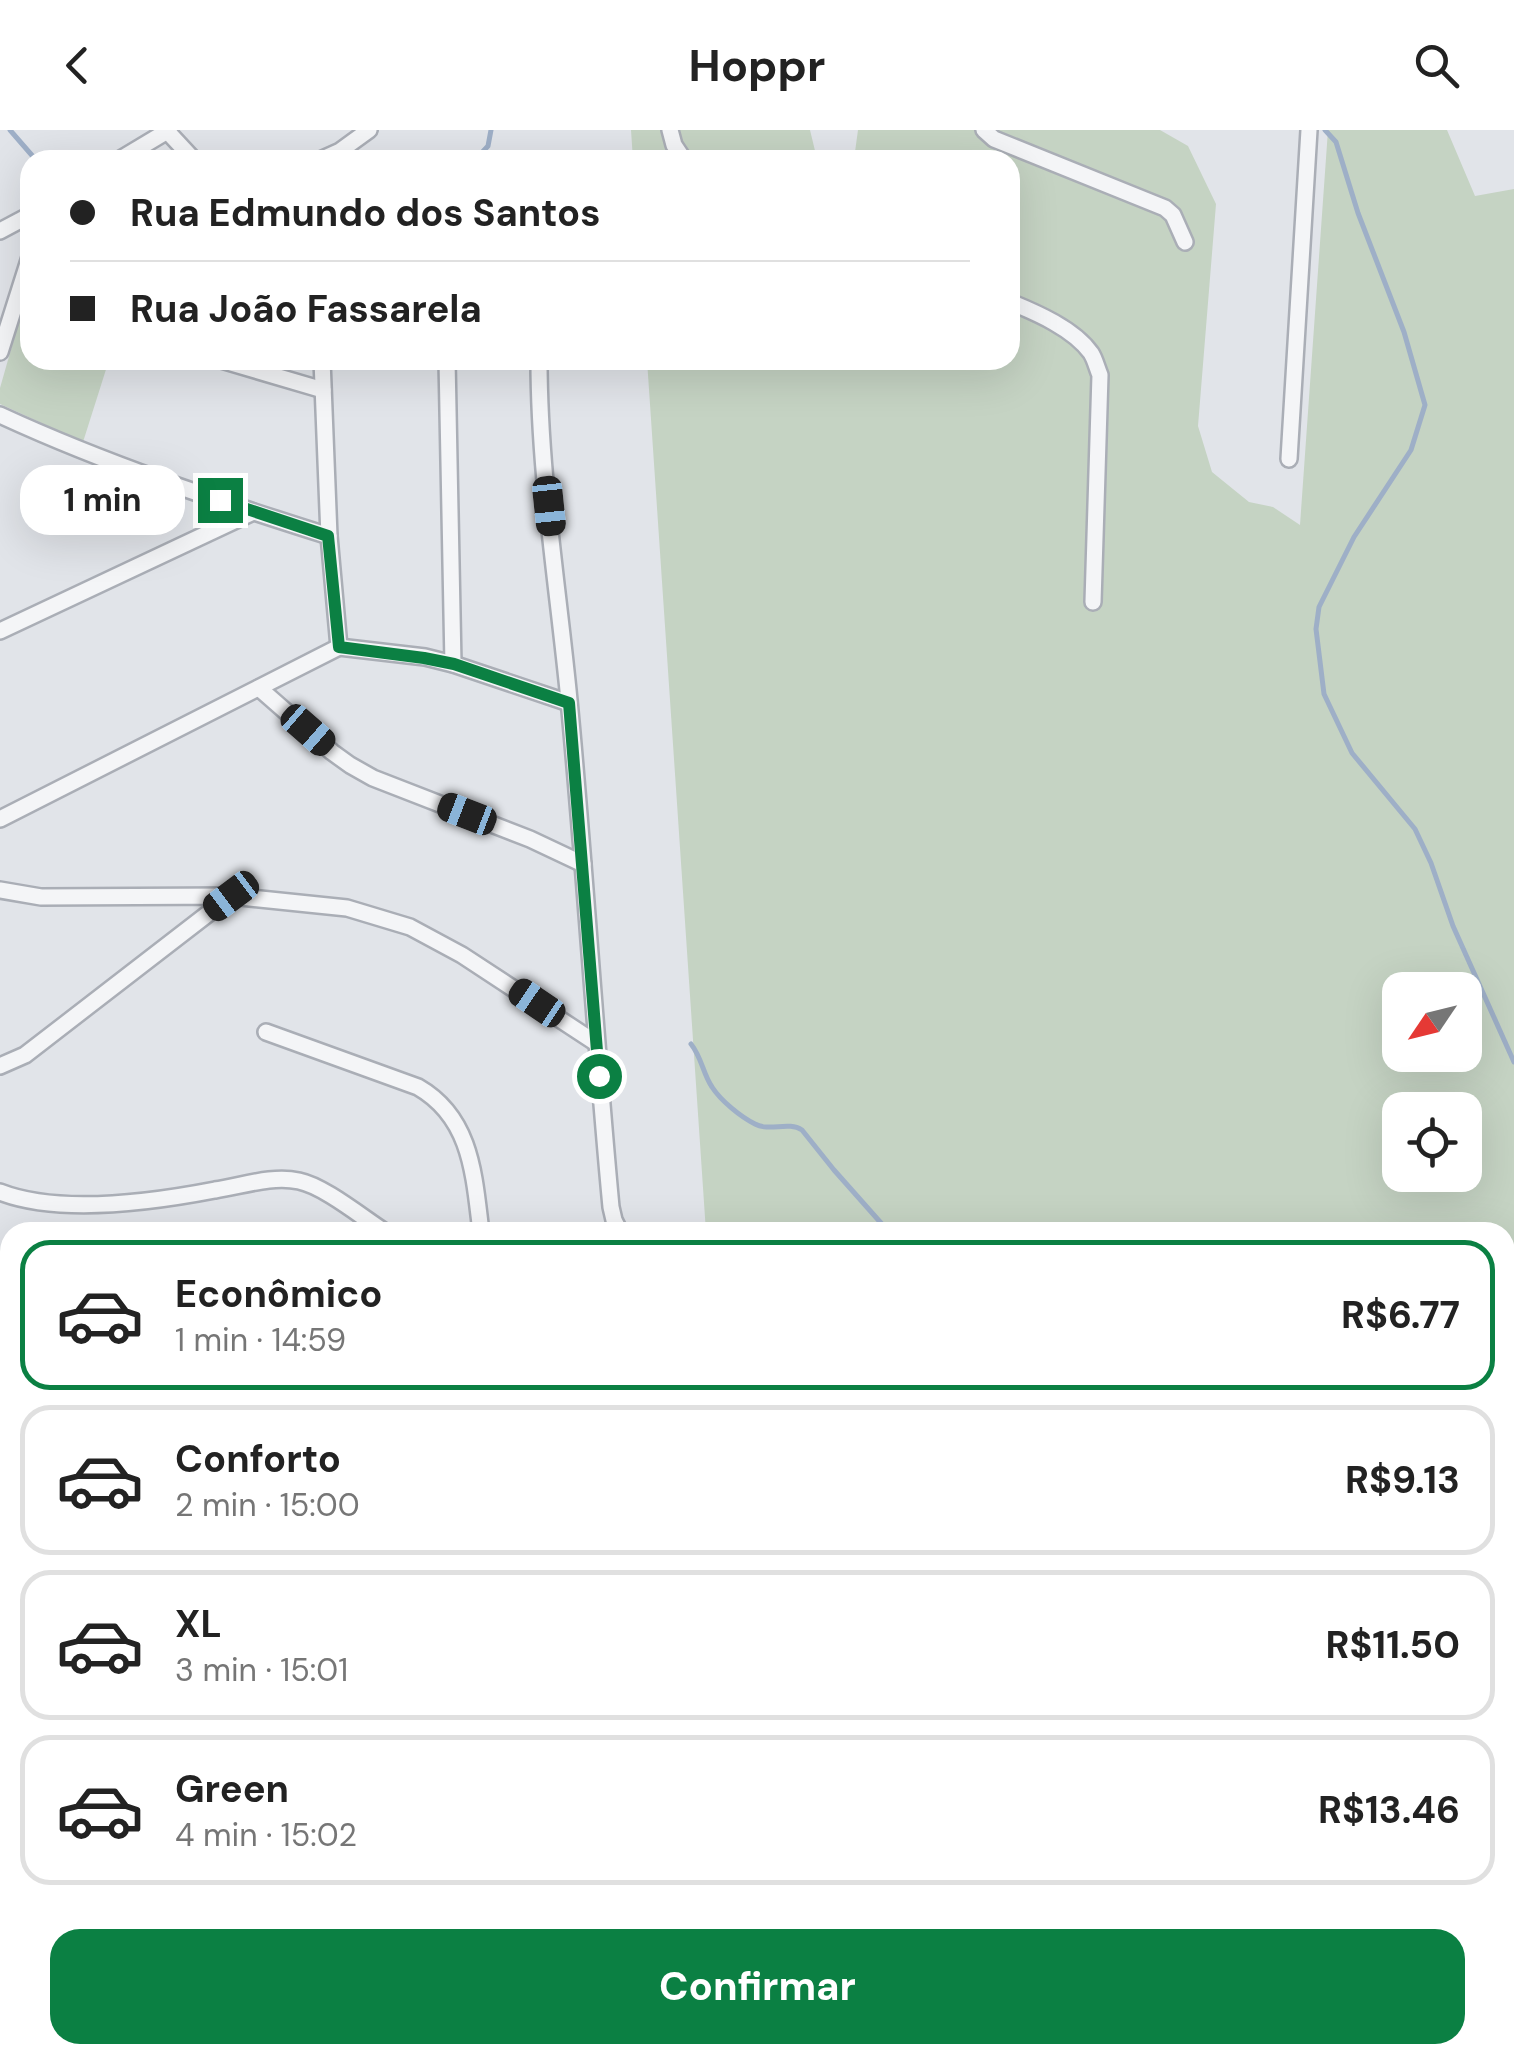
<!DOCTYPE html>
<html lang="pt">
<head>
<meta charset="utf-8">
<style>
	body { margin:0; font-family:"DM Sans",sans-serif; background:#f6f6f6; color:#222; height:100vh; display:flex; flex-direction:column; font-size:38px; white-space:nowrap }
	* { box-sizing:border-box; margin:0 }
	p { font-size:32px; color:#767676 }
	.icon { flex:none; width:55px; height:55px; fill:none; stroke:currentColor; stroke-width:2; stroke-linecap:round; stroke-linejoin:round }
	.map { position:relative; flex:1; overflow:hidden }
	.details { position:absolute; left:0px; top:1092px; width:1515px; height:842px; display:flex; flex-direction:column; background:#fff; border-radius:30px 30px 0 0; box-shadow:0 10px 40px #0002 }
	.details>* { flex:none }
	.top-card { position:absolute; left:20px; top:20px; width:1000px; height:220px; border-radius:30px; box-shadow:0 10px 40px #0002; display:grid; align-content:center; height:220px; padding:0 50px; background:#fff }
	.needle { width:65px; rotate:235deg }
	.buttons { position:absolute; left:1382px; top:842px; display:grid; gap:20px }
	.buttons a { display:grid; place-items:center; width:100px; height:100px; border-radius:20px; background:#fff; box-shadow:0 10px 40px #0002; font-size:50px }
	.end { position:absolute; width:45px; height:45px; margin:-22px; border:12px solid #0b8043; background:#fff; box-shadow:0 0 0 5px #fff }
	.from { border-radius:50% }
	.bubble { position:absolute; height:70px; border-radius:30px; background:#fff; box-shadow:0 10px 40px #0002; font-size:32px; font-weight:700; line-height:70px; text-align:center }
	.car { position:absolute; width:30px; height:60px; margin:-30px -15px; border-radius:12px; box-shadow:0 0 8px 2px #0007; background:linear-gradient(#222 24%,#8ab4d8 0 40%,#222 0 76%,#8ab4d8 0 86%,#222 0) }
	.top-card b { display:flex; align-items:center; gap:35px; height:95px; font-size:38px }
	.top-card b+b { border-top:2px solid #e0e0e0 }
	.top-card i { width:25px; height:25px; background:#222 }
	ul { padding:18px 0 0; list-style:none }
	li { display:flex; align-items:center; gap:30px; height:150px; margin:0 20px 15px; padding:0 30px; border:5px solid #e0e0e0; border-radius:30px }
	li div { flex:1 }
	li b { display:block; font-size:38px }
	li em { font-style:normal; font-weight:700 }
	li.on { border-color:#0b8043 }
	li>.icon { width:90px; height:90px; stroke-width:1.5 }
	.button { display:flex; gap:20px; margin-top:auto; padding:20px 50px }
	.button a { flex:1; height:115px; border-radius:30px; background:#0b8043; color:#fff; font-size:40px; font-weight:700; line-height:115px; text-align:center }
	header { display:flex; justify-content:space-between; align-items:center; height:130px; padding:0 50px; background:#fff; font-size:45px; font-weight:700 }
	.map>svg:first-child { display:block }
</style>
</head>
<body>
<header><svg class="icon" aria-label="back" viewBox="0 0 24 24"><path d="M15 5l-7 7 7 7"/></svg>Hoppr<svg class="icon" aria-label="search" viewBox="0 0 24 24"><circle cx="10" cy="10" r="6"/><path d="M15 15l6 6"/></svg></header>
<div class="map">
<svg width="1514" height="1934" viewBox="0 0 1514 1934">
	<rect width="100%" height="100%" fill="#e1e4e9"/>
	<g fill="#c5d3c3" fill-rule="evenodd">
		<path d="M631,0H810L817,29H854L858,0H1160L1188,16L1216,74L1198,296L1212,342L1249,372L1273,377L1300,395L1328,0H1447L1475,66L1514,59V1316L1505,1322V1102H706L647,230H1010V30H633ZM1400,860H1465V925H1400ZM1400,980H1465V1045H1400Z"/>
		<path d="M22,181L30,184V230H109L83,312L0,274V258Z"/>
		<path d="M10,1483V1925H84V1934H0V1484Z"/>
		<path d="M600,1925H1326L1329,1934H600Z"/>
	</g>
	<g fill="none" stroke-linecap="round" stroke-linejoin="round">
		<g stroke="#9eafc7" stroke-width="5">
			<path d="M10,0L36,30"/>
			<path d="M1325,0L1336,12L1358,83L1404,202L1425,275L1411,320L1354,407L1319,477L1316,499L1324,564L1352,623L1415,699L1431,733L1453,796L1514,932"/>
			<path d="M475,30L488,16L491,0"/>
			<path d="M691,914C702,928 703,944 712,957C721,971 741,987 755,994C770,1002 788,991 802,1000L834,1040L889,1102"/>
			<path d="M472,1925L479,1934"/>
			<path d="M712,1925L742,1928L763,1925"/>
			<path d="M139,1934L169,1926L262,1925"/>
			<path d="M589,1934L652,1926L692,1925"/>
		</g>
		<defs>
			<g id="minor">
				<path d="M166,0L194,30"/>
				<path d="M670,0L674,15L684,30"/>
				<path d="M984,0L994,9L1165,78L1173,85L1185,112"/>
				<path d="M119,30L169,0"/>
				<path d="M320,30L340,21L369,0"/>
				<path d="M0,101L30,85"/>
				<path d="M1010,172C1037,183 1074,199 1091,223C1095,229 1097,238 1100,245L1093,472"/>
				<path d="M0,222L30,127"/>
				<path d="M221,230L323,260"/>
				<path d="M322,230L329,406L339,517"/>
				<path d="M447,230L453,534"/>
				<path d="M539,230C539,343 558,457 569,570C585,739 595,908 611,1077L614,1090L620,1102"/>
				<path d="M0,285C106,334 218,371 329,406"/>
				<path d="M1289,329L1309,0"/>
				<path d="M0,501L253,382"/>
				<path d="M339,517L425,527L453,534L569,573"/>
				<path d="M259,558L332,622L350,635L373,648L530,709L583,734"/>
				<path d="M0,689L339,517"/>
				<path d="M0,760L41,767L231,766L347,778L410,797L462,825L596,913"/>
				<path d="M266,902L418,957C472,988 474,1046 481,1102"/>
				<path d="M0,936L25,925L231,766"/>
				<path d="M0,1062C59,1085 153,1072 215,1060C242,1056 272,1045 299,1051C324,1056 363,1088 385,1102"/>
				<path d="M0,1304L10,1306"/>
				<path d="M1505,1370H1514"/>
				<path d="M0,1452H10"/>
				<path d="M1505,1617L1514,1618"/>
			</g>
		</defs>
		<use href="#minor" stroke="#aaaeb6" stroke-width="20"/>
		<use href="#minor" stroke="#f4f5f7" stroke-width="15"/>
	</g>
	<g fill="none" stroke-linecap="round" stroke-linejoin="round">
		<path stroke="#0b8043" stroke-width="12" d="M220,370L328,406L339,517L424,528L454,534L569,573L599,946"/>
	</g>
</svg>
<div class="buttons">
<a><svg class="needle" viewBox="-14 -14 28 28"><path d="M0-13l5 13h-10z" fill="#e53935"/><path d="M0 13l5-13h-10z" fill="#767676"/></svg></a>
<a><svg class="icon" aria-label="locate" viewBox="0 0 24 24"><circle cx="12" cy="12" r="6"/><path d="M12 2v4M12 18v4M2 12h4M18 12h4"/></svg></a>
</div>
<i class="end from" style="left:599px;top:946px"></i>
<i class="end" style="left:220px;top:370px"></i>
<div class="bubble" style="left:20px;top:335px;width:165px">1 min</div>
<i class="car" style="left:549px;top:376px;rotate:174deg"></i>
<i class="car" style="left:308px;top:600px;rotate:131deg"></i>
<i class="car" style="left:467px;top:684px;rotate:291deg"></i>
<i class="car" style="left:231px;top:766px;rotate:233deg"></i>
<i class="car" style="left:537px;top:873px;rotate:304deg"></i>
<div class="top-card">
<b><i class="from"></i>Rua Edmundo dos Santos</b>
<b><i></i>Rua João Fassarela</b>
</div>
<section class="details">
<ul>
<li class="on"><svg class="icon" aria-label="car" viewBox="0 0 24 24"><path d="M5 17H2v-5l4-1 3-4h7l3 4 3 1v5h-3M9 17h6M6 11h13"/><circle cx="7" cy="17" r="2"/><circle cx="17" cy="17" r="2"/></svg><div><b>Econômico</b><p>1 min · 14:59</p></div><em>R$6.77</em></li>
<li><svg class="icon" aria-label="car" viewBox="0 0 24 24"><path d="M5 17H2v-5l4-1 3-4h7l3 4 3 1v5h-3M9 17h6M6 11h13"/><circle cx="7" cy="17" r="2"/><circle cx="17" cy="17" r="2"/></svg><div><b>Conforto</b><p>2 min · 15:00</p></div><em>R$9.13</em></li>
<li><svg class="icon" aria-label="car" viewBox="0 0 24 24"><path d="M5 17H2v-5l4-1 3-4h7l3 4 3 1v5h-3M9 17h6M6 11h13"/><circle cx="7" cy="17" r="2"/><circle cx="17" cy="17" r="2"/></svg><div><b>XL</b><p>3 min · 15:01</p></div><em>R$11.50</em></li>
<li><svg class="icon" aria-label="car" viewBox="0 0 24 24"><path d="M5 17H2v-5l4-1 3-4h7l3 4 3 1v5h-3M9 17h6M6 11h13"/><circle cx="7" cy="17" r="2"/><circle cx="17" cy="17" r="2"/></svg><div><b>Green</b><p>4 min · 15:02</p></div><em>R$13.46</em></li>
</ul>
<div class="button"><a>Confirmar</a></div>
</section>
</div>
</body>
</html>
